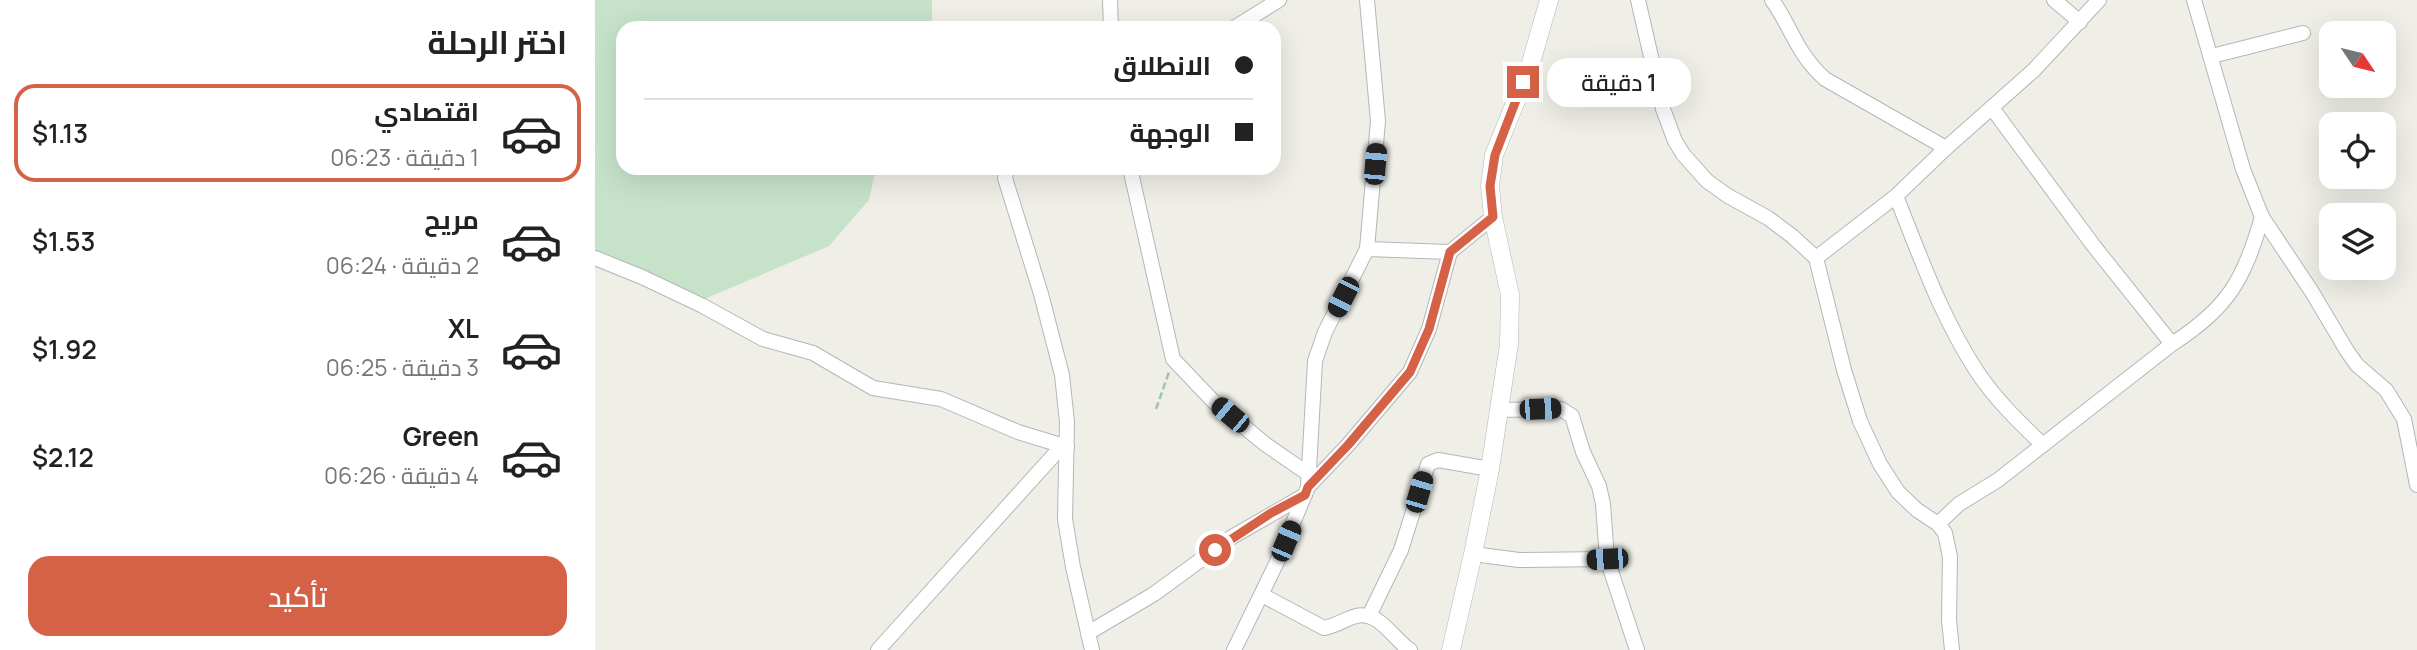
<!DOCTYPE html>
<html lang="ar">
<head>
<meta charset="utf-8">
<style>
	body { margin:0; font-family:Manrope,Cairo,sans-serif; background:#f6f6f6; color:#222; direction:rtl; height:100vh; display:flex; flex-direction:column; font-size:26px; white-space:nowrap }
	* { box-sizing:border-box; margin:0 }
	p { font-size:23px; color:#767676 }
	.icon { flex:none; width:38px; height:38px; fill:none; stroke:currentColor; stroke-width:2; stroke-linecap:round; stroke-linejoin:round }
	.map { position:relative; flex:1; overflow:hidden; direction:ltr }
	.panel { display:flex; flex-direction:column; background:#fff; width:595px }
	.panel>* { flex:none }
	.hud { position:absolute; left:21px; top:21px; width:665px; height:154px; border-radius:21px; box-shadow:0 7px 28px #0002; direction:rtl; display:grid; align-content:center; height:154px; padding:0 28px; background:#fff }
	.needle { width:46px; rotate:125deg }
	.fabs { position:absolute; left:1724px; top:21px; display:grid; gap:14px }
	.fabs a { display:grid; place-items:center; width:77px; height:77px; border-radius:14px; background:#fff; box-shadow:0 7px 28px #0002; font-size:35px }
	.end { position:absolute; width:32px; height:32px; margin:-16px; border:9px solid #d56246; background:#fff; box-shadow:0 0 0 4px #fff }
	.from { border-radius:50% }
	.bubble { position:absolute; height:49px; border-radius:21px; background:#fff; box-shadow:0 7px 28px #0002; font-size:23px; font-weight:600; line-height:49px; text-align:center; direction:rtl }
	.car { position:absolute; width:21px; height:42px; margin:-21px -10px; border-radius:9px; box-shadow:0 0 5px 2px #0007; background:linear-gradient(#222 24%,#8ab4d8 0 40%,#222 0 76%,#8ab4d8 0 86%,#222 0) }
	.hud b { display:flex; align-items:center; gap:24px; height:66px; font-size:26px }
	.hud b+b { border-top:2px solid #e0e0e0 }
	.hud i { width:18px; height:18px; background:#222 }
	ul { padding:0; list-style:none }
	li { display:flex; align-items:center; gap:21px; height:98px; margin:0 14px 10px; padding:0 14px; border:4px solid transparent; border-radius:21px }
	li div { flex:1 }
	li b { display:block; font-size:26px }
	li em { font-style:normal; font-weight:600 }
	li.active { border-color:#d56246 }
	li>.icon { width:63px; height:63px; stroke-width:1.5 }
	h2 { padding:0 28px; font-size:32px; line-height:84px }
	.cta { display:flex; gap:14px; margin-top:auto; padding:14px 28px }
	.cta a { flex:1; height:80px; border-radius:21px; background:#d56246; color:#fff; font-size:28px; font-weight:600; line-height:80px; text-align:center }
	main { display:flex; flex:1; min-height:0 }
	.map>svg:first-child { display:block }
</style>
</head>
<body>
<main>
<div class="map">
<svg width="1822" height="650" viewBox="0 0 1822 650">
	<rect width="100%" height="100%" fill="#efeee7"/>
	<path fill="#c6e3ca" d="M0,0H337V28H28V168H281L274,200L234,246L100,303L0,256Z"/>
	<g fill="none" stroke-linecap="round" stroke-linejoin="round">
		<defs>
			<g id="minor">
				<path d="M515,0L516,28"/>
				<path d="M1043,0L1068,109L1080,141L1088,154L1112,181L1133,196L1173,218L1197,236L1221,258L1249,370L1265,421L1285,464L1303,492L1322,510L1343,524L1350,533L1355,557L1354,620L1357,650"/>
				<path d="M1177,0C1197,28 1201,53 1230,79L1351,148"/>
				<path d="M1459,0L1485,22"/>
				<path d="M1599,0L1648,169L1667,217L1717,292L1752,351L1762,365L1791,390L1809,419L1822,485"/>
				<path d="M639,28L684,0"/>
				<path d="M1617,56L1708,33"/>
				<path d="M1397,108L1498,245L1577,344"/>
				<path d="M412,168L410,178L446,294L467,375L472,422L470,519L478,567L497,650"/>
				<path d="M535,168L578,359L618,401L670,444L715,475"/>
				<path d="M1301,196C1325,256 1347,319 1383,373C1401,400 1425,423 1448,445"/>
				<path d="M772,249L783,121L772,0"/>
				<path d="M0,258L47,277L108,306L168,339L218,353L278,388L346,399L423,432L472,447"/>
				<path d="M1221,258L1301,196L1351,148L1439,70L1504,0"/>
				<path d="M904,410L966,409L977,416L988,452L1004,486L1008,504L1012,559L1042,650"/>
				<path d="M714,486L753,445L815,372L834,329L855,252L898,217"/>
				<path d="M1343,524L1364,504L1403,480L1577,344C1633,308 1649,280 1667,217"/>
				<path d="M878,554L924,560L1012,559"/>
				<path d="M667,595L729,628C741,626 750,619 761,616C784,610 799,640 815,650"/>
				<path d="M774,616L806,550L833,464L843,460L895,469"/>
				<path d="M493,633L559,594L637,537L710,495"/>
				<path d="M283,650L467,446"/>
				<path d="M639,650L681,564L713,487L720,361L730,332L772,249L855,252"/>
			</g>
			<path id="tertiary" d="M856,650L878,554L895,469L914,344L915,295L898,217L895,186L899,155L935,66L954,0"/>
		</defs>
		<use href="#minor" stroke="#b4b6ba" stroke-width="16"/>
		<use href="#tertiary" stroke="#b4b6ba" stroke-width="19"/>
		<path stroke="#a0c3ae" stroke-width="2.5" stroke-dasharray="7 3.5" stroke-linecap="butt" d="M561,409L574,372"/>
		<use href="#minor" stroke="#fff" stroke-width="14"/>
		<use href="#tertiary" stroke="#fff" stroke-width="18"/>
	</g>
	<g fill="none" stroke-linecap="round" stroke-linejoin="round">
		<path stroke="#d56246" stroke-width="9" d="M620,550L676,513L710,495L713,487L753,445L815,372L834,329L855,252L898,217L895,186L900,155L928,82"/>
	</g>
</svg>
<div class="fabs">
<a><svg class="needle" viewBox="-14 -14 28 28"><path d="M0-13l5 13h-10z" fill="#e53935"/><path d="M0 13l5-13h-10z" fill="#767676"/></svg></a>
<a><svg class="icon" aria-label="locate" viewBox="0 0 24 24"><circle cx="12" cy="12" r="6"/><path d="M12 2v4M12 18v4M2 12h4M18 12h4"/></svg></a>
<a><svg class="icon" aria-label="layers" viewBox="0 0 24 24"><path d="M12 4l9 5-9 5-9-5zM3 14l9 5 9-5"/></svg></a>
</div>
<i class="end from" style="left:620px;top:550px"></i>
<i class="end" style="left:928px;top:82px"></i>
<div class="bubble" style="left:952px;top:58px;width:144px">1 دقيقة</div>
<i class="car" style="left:780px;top:164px;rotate:5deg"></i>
<i class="car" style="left:748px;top:297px;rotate:207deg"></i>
<i class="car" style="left:945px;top:409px;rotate:88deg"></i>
<i class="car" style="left:635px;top:415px;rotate:310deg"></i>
<i class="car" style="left:824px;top:492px;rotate:16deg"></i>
<i class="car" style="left:691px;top:541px;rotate:23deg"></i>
<i class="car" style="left:1012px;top:559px;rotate:267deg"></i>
<div class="hud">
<b><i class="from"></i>الانطلاق</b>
<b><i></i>الوجهة</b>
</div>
</div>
<section class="panel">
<h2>اختر الرحلة</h2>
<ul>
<li class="active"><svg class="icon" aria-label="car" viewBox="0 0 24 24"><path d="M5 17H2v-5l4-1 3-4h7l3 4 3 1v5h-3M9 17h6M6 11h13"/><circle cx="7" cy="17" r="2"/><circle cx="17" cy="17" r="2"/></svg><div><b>اقتصادي</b><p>1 دقيقة · 06:23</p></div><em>$1.13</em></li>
<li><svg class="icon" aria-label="car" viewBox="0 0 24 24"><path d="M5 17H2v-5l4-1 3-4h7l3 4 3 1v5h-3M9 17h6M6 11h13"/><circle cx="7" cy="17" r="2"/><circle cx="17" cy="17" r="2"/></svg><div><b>مريح</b><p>2 دقيقة · 06:24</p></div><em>$1.53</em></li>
<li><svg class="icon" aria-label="car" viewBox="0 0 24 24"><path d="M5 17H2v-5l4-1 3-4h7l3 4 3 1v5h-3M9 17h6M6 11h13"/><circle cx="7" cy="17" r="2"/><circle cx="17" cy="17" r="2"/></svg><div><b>XL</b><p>3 دقيقة · 06:25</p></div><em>$1.92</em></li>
<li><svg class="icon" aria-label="car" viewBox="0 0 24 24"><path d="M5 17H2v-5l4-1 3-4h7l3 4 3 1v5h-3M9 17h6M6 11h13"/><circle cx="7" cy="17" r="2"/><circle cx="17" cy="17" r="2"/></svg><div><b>Green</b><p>4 دقيقة · 06:26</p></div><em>$2.12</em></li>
</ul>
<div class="cta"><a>تأكيد</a></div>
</section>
</main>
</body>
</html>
